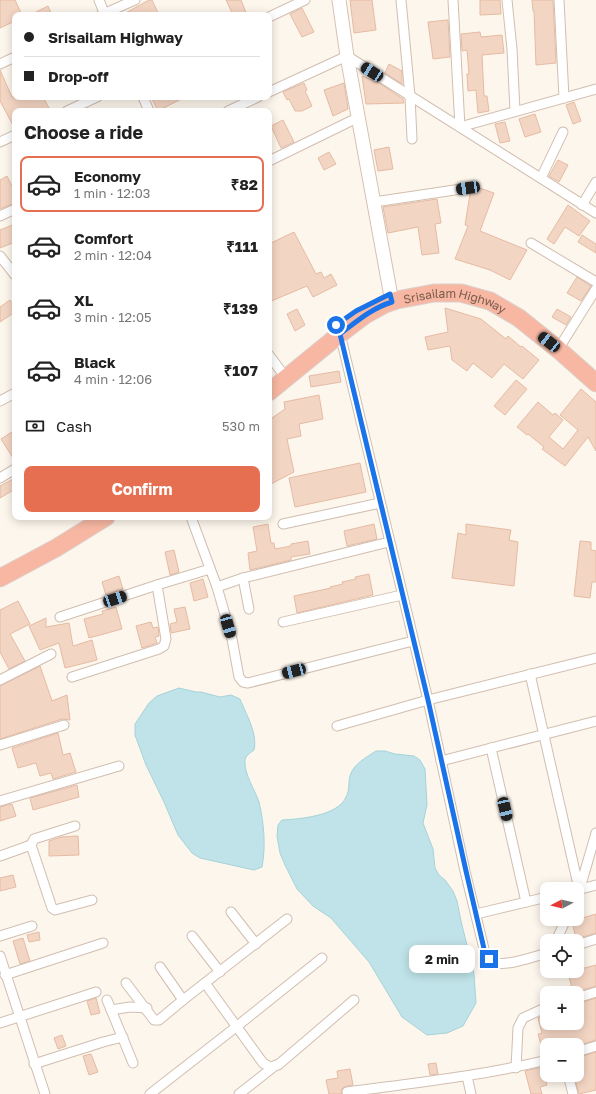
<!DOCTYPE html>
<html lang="en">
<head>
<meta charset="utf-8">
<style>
	body { margin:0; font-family:"Golos Text",sans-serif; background:#f6f6f6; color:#222; height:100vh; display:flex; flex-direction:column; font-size:15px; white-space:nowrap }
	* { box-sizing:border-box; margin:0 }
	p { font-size:13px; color:#767676 }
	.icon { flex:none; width:22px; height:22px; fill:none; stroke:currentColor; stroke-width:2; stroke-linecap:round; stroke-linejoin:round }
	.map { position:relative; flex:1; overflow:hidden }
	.side { position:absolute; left:12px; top:108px; width:260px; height:412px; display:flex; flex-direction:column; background:#fff; border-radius:8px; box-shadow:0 2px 10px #0003 }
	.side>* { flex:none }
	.top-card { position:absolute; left:12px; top:12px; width:260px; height:88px; border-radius:8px; box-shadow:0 2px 10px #0003; display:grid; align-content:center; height:88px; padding:0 12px; background:#fff }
	.needle { width:26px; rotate:263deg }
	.fabs { position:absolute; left:540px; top:882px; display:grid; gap:8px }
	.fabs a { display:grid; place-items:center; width:44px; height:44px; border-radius:8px; background:#fff; box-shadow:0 2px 10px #0003; font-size:20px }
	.end { position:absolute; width:18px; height:18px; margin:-9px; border:5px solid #1a73e8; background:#fff; box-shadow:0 0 0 2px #fff }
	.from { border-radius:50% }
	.bubble { position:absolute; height:28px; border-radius:8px; background:#fff; box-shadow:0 2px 10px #0003; font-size:13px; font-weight:700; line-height:28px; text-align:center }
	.car { position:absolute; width:12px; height:24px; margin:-12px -6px; border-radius:5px; box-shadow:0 0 3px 1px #0007; background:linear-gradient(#222 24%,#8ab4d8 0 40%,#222 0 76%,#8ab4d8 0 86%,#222 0) }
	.top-card b { display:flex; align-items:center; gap:14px; height:38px; font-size:15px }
	.top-card b+b { border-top:1px solid #e0e0e0 }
	.top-card i { width:10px; height:10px; background:#222 }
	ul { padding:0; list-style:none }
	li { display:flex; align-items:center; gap:12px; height:56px; margin:0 8px 6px; padding:0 4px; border:2px solid transparent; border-radius:8px }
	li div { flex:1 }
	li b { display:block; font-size:15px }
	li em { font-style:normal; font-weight:700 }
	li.selected { border-color:#e76f51 }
	li>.icon { width:36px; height:36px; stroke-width:1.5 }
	h2 { padding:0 12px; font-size:18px; line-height:48px }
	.pay { display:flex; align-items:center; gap:10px; height:44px; padding:0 12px; font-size:15px }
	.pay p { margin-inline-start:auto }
	.cta { display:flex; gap:8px; margin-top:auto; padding:8px 12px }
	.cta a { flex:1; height:46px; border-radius:8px; background:#e76f51; color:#fff; font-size:16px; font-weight:700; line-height:46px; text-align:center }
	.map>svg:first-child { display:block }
</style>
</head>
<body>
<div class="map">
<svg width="596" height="1094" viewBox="0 0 596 1094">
	<rect width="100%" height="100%" fill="#fdf6ec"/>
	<g fill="#bfe3e8" stroke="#a5d3da">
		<path d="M179,688L196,692H201L220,697L231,695L240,699C246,714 258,734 254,750C250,753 245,756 245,761C244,774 255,790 259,802C264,823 266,846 262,867L254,870L200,858L192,853L178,835L164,802L146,765L135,735V724L149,703L157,696Z"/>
		<path d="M376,751H385L395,754L414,756L420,760L425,769L427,805L423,823L433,849L435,868L439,875L445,880L453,891L457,901L461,921L474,974L476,1003L463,1026L447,1033L427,1035L402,1017L369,962L331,918L313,906L297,889L285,865L280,853L277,836L278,825L282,820C300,819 338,816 346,797C350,790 348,783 350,776C353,764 367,757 376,751Z"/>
	</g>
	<g fill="#f3d5c3" stroke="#e6bba3">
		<path d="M0,0H15L22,15H15V21L0,28Z"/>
		<path d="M149,0H152L159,15H122Z"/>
		<path d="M226,0H241L247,15H233Z"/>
		<path d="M350,0H372L376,30L354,33Z"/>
		<path d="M480,0H500L501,14L480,15Z"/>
		<path d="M532,0H553L556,63L536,65L534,11H533Z"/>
		<path d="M48,6L52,15H30Z"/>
		<path d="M302,8L314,32L302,37L290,14Z"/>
		<path d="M448,20L450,57L433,59L428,22Z"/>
		<path d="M480,32L481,37L502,35L504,53L482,55L484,96H487L489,111L478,113L476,90L468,91L467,74H469L467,50L462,51L461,34Z"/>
		<path d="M389,64L402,71V84L385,73Z"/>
		<path d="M0,70L12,97H43L49,108L44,111H15V129L0,101Z"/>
		<path d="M362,76L379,83L403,99L404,103L366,104Z"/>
		<path d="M304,83L307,90L305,91L312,106L302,111H295L289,99L287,100L283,92Z"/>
		<path d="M344,83L348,109L333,116L324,90Z"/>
		<path d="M151,97H185L158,111Z"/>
		<path d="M574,102L581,121L573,124L566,105Z"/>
		<path d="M535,114L541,132L525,137L519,119Z"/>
		<path d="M283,120L294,142L281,148L271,126Z"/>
		<path d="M505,122L510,141L500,143L495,124Z"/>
		<path d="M389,147L393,169L378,171L374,150Z"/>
		<path d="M329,152L336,164L324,170L318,158Z"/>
		<path d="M558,160L568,165L559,182L549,176Z"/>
		<path d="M7,176L15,192V203L0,209V180Z"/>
		<path d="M474,186L494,193L480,231L527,250L510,280L490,270L455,259L468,226L465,225L470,194L473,191Z"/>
		<path d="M437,199L441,223L435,224L439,253L422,255L418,227L388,233L383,207Z"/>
		<path d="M568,205L590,221L579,236L565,227L554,244L547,239Z"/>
		<path d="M15,224V242L0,248V230Z"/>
		<path d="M294,232L316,274L321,272L324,278L331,274L337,285L313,297L307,286L269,302V244Z"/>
		<path d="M582,235L596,244V253L578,242Z"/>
		<path d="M577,277L591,286L581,301L567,293Z"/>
		<path d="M10,300L15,307V312L0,322V307Z"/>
		<path d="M445,308L481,319L506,339L508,336L521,347L522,346L539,360L523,379L504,364L492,378L473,363L467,371L452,360L450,346L428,350L425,337L448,332Z"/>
		<path d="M297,309L305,325L295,331L287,314Z"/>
		<path d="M557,309L571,317L566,325L552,317Z"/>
		<path d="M339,371L341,382L311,387L309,376Z"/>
		<path d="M516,380L527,389L505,415L494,406Z"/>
		<path d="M581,389L596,402V451L588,437L565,466L542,449L544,447L528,434L527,435L517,427L538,402L553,415L555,413L563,420L549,437L563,449L578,430L560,415Z"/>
		<path d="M319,395L323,419L299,424L301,436L287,439L294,472L271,484L269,476V420L285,409L284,402Z"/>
		<path d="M15,430V461L1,439Z"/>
		<path d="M360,463L366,492L295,507L289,478Z"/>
		<path d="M15,478V489L0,498V486Z"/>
		<path d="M268,524L271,543H274L275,549L291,546V544L308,541L310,554L291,557V560L250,570L248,553L257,551L253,527Z"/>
		<path d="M374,524L377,539L347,546L344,531Z"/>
		<path d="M466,524L511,530L509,540L518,542L514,586L452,578L458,533L466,535Z"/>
		<path d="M580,541L591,542V550L596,551V582H592L590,598L574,596Z"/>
		<path d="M174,550L179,572L170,575L165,552Z"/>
		<path d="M369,574L373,595L297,613L294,596L331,588L330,587L343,584L342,582L356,579L355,577Z"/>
		<path d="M119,576L123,589L106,595L102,582Z"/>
		<path d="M203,579L208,597L194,601L190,583Z"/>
		<path d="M18,601L30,624L10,634L25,661L9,669L0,652V610Z"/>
		<path d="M116,607L122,629L89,638L84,619L103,614L102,611Z"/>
		<path d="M185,607L190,629L171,633L170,624L177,622L174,609Z"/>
		<path d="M46,618V627L69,623L73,646L92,640L97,660L65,668L59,643L40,650L29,626Z"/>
		<path d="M151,622L153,628L158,627L159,636L155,637L157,643L142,648L136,626Z"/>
		<path d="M40,666L52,701L67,695L70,720L62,719L0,739V686Z"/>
		<path d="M58,733L63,755L70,753L76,772L53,779L51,773L40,776L36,763L18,768L12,748Z"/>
		<path d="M77,785L79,797L33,810L30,798Z"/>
		<path d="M12,804L16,816L0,821V807Z"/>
		<path d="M78,836L79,855L49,856V841L61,837Z"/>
		<path d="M13,875L16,887L0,891V878Z"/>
		<path d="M596,914V933L576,939L572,921Z"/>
		<path d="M39,932L40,940L29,942L27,935Z"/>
		<path d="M23,938L30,961L20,964L13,941Z"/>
		<path d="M596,965V986L573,993L568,972L577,971V970Z"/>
		<path d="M96,998L100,1013L91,1015L87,1001Z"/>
		<path d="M596,998V1040L577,1046L541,1045L538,1034L542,1033L538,1018L547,1014V1023H577V1004Z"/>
		<path d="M62,1035L66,1046L58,1049L54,1038Z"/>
		<path d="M596,1052V1090L579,1094L574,1075H577V1058Z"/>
		<path d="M91,1054L98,1072L89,1075L83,1056Z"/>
		<path d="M436,1063L438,1074L430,1075L428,1064Z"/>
		<path d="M543,1067L547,1085L540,1087L542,1094H531L525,1071Z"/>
		<path d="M350,1069L353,1085L344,1087L341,1090L342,1094H329L326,1080L338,1078L337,1071Z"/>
	</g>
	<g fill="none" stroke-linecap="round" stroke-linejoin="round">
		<defs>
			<g id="street">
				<path d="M99,0L105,15"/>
				<path d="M401,0L410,96L412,139"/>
				<path d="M453,0L460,127L596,89"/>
				<path d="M507,0L512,49L515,111"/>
				<path d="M559,0L564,98"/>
				<path d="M101,15L135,0"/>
				<path d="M269,17L305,0"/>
				<path d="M0,64L15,57"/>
				<path d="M269,92L347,56L596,213"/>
				<path d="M143,97L149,111"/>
				<path d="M67,111L97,97"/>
				<path d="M228,111L258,97"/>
				<path d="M0,142L15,135"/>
				<path d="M269,161L359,117"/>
				<path d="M541,178L563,132"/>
				<path d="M374,202L468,188"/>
				<path d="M582,205L596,182"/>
				<path d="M0,216L15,209"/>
				<path d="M531,243L596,282"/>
				<path d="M0,256L15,275"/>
				<path d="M340,334L428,700L465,871L485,953C488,958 491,962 497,963C507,966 536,956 547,953"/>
				<path d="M559,350L564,340L596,289"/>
				<path d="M269,355L286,378"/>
				<path d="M0,401L15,393"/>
				<path d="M0,478L15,469"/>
				<path d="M191,517L217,587L243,578L389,542"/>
				<path d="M283,524L380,503"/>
				<path d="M243,578L249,609"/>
				<path d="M217,587L232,639L239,677L243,682L248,683L413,641"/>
				<path d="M60,617L157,585L210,569"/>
				<path d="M283,622L402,595"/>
				<path d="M530,674L579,889"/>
				<path d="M72,677L159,649L164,646L166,639L157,585"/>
				<path d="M0,680L51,654"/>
				<path d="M337,726L428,700L596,658"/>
				<path d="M0,745L64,725"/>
				<path d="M491,748L526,902"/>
				<path d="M441,761L596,721"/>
				<path d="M0,801L119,766"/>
				<path d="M75,826L34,839L31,845L52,908L55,910L92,900"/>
				<path d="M0,856L31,845"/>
				<path d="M580,888L596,833"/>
				<path d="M577,890L596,885"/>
				<path d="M231,912L256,944"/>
				<path d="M476,914L547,897"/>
				<path d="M0,936L32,926"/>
				<path d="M192,936L220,972"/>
				<path d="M556,941L566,919"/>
				<path d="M577,945L596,939"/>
				<path d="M0,956L45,1094"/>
				<path d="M160,967L183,1000"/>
				<path d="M5,975L103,943"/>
				<path d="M126,983L154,1020H159L183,1000L287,919"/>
				<path d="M205,983L263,1063L270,1067L278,1065L354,1000"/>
				<path d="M577,998L596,992"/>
				<path d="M107,1000L133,1063"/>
				<path d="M111,1010L130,1007L147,1008"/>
				<path d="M0,1023L96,992"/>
				<path d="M577,1052L596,1046"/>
				<path d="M34,1064L103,1042L123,1037"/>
				<path d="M516,1068L518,1028L523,1018L547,1007"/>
				<path d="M568,1075L573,1094"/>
				<path d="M467,1076L471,1094"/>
				<path d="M347,1092C414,1083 481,1076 547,1060"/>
				<path d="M150,1094L236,1027L322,958"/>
				<path d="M239,1094L276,1065"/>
			</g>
			<path id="secondary" d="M339,0L347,56L392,302"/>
			<g id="highway">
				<path id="s1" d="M269,392L340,334L365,315L385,304L397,300L434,293H461L490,301L519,318L559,350L596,383"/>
				<path d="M0,578L56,548L106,517"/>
			</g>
		</defs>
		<use href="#street" stroke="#d1beb0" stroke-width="11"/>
		<use href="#secondary" stroke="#d6c0b0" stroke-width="15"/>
		<use href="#highway" stroke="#dad1cd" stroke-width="19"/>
		<use href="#street" stroke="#fff" stroke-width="9"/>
		<use href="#secondary" stroke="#fff" stroke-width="13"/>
		<use href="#highway" stroke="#f7b7a3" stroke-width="17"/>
	</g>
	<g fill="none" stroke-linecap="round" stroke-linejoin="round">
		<path stroke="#1a73e8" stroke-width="5" d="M336,325L356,311L390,294L392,302C372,308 356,322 340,334L428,700L466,871L485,953L489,959"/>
	</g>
	<g text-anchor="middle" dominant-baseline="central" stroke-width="3" stroke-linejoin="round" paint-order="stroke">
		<g font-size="12" fill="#7a5c4d" stroke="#fffaf3">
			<text stroke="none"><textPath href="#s1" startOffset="218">Srisailam Highway</textPath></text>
		</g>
	</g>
</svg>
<div class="fabs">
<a><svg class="needle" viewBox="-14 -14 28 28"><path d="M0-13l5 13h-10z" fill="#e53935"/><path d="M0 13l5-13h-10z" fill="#767676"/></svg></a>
<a><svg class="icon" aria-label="locate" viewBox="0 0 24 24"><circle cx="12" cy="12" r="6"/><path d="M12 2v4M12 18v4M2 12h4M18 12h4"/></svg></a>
<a>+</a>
<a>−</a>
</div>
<i class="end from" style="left:336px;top:325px"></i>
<i class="end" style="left:489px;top:959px"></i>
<div class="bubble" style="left:409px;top:945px;width:66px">2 min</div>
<i class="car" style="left:372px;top:72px;rotate:303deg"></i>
<i class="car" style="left:468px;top:188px;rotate:262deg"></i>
<i class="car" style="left:549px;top:342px;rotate:308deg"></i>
<i class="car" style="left:115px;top:599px;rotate:72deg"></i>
<i class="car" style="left:228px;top:626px;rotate:164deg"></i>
<i class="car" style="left:294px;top:671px;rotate:255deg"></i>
<i class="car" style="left:505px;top:809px;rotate:167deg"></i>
<div class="top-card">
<b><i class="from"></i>Srisailam Highway</b>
<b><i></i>Drop-off</b>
</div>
<section class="side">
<h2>Choose a ride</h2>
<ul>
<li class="selected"><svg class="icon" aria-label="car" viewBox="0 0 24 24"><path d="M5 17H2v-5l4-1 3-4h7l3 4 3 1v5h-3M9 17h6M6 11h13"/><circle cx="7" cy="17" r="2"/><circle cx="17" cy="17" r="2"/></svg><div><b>Economy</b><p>1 min · 12:03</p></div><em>₹82</em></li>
<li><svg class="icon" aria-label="car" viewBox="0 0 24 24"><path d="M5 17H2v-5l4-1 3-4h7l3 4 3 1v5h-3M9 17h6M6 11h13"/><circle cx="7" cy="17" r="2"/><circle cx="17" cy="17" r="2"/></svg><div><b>Comfort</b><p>2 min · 12:04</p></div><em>₹111</em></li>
<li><svg class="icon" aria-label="car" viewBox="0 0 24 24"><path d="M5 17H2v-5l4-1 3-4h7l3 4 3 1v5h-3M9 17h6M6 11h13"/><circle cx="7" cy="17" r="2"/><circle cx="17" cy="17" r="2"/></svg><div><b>XL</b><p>3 min · 12:05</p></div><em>₹139</em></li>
<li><svg class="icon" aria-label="car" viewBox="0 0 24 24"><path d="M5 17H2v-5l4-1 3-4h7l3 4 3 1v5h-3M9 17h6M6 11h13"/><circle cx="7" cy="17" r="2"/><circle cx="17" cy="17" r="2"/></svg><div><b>Black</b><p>4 min · 12:06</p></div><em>₹107</em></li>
</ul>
<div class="pay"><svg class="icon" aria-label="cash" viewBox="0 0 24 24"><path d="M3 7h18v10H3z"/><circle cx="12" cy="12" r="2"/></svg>Cash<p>530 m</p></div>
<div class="cta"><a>Confirm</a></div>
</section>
</div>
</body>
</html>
